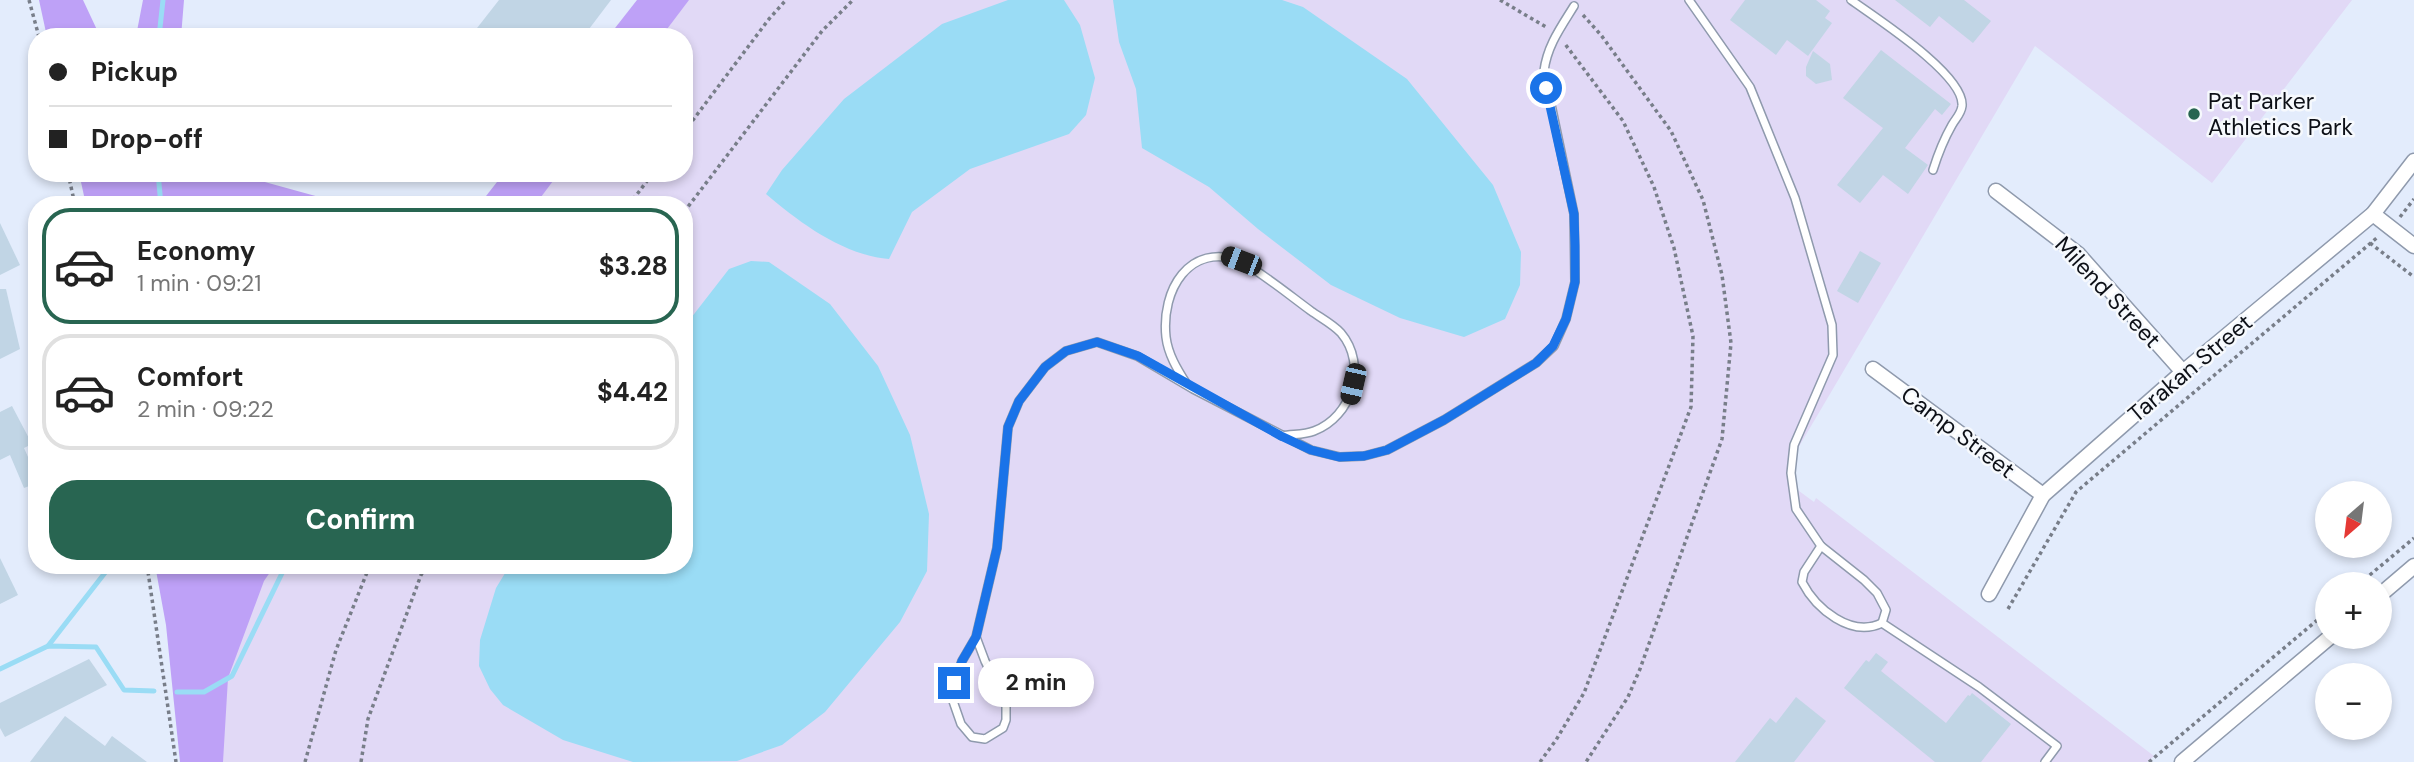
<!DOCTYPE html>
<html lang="en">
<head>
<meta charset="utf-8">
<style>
	body { margin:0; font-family:"DM Sans",sans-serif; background:#f2f2f2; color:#222; height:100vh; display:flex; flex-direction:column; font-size:26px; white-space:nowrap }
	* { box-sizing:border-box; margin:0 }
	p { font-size:23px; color:#767676 }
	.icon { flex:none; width:38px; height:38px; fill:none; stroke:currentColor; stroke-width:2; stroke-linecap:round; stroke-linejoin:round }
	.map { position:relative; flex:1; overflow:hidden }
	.sheet { position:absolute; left:28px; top:196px; width:665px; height:378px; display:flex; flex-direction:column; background:#fff; border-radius:28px; box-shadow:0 4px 10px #0003 }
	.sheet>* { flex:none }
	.hud { position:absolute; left:28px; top:28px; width:665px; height:154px; border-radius:28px; box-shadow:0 4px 10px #0003; display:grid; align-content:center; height:154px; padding:0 21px; background:#fff }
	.needle { width:46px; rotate:208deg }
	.controls { position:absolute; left:2315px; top:481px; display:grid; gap:14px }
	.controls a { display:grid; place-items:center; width:77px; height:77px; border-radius:50%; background:#fff; box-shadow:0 4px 10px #0003; font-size:35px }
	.end { position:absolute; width:32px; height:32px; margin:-16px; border:9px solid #1a73e8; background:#fff; box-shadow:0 0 0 4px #fff }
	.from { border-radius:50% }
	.bubble { position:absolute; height:49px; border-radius:24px; background:#fff; box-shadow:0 4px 10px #0003; font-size:23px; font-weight:700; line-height:49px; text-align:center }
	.car { position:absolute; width:21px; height:42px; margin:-21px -10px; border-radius:9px; box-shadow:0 0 5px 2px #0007; background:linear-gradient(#222 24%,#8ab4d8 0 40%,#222 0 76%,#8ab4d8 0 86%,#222 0) }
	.hud b { display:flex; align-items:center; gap:24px; height:66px; font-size:26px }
	.hud b+b { border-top:2px solid #e0e0e0 }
	.hud i { width:18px; height:18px; background:#222 }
	ul { padding:12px 0 0; list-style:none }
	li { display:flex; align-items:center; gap:21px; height:116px; margin:0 14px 10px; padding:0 7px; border:4px solid #e0e0e0; border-radius:28px }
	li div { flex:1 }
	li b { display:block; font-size:26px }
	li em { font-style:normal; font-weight:700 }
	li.on { border-color:#286551 }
	li>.icon { width:63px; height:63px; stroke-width:1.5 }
	.primary-button { display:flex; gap:14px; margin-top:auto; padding:14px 21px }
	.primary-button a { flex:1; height:80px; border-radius:28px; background:#286551; color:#fff; font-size:28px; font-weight:700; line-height:80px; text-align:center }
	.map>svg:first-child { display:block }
</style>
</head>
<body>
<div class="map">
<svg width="2414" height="762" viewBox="0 0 2414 762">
	<rect width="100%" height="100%" fill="#e3ecfc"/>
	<path fill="#e1d9f6" d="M675,0H2352L2212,183L2035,46L1794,455L1795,488L1814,502L1816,498L2154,756L2147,762H190L250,565H684V205H521L545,173H684V37H648Z"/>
	<g fill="#bea1f7">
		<path d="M39,0H83L98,32L137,31L143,0H184L181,37H47Z"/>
		<path d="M637,0H689L661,37H608Z"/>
		<path d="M79,173H232L348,205H86Z"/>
		<path d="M504,173H559L535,205H479Z"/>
		<path d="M155,565H275L264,581L228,678L223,762H180L166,625Z"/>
	</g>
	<g fill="#9adcf5">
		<path d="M1008,0H1064L1080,25L1095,78L1086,115L1069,134L970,169L912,212L889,259C843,255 800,223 766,194L782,170L844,99L942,24Z"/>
		<path d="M1113,0H1282L1303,7L1407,79L1493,185L1521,252L1520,285L1505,319L1464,337L1400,318L1331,285L1258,229L1209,187L1142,148L1136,89L1119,42Z"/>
		<path d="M751,261L769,262L830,304L878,366L910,435L929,514L927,571L900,622L825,712L782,745L737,761L633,762L563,740L503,705L490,689L479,666L480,640L496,588L510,565H684V327L729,269Z"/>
	</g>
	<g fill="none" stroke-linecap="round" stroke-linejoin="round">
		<g stroke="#9adcf5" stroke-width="5">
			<path d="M159,37L163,0"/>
			<path d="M158,173L161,205"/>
			<path d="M48,646L111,565"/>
			<path d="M0,669L48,646L96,647L124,690L154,691"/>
			<path d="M177,692H204L232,676L286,565"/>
		</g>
	</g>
	<g fill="#c1d5e5">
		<path d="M499,0H611L583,37H470Z"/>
		<path d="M1745,0H1816L1830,11L1825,18L1832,23L1808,56L1787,40L1776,55L1730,20Z"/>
		<path d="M1895,0H1964L1991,21L1973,43L1939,16L1930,27Z"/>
		<path d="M1881,50L1951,104L1942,115L1935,109L1905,148L1928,165L1908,194L1883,175L1860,203L1837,185L1883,128L1843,98Z"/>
		<path d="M1813,51L1830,64L1832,80L1816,84L1806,76V67Z"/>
		<path d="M0,223L20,265L0,275Z"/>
		<path d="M1860,251L1881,263L1858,303L1837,291Z"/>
		<path d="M0,289H6L20,349L0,359Z"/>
		<path d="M12,406L32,444L24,448L37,477V483L24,488L10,455L0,460V412Z"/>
		<path d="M0,558L18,595L0,604Z"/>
		<path d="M1876,653L1888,662L1881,671L1946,723L1968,695L1970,696L1972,693L2011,724L1981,762H1935L1844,688L1866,660L1869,662Z"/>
		<path d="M89,659L107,685L5,737L0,728V703Z"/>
		<path d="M1796,697L1826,721L1794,762H1735L1770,718L1776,723Z"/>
		<path d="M65,716L105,746L112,736L147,762H30Z"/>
	</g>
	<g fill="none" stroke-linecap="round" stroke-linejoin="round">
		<defs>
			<g id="lane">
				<path d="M1689,0L1750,87L1795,198L1832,325L1833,355L1794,445L1791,473L1796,509L1821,546L1864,580L1877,593L1886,610L1882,623L1979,687L2057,746L2045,762"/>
				<path d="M1851,0C1876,18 1965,75 1962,106C1961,114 1956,118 1952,125C1944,139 1938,154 1933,170"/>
				<path d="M1186,383C1177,369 1168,354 1166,337C1161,290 1189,242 1241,261C1266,276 1288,294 1311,311C1321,318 1334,325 1341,333C1368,365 1352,417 1314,431C1304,435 1292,434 1282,436"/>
				<path d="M1821,546L1804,572L1802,582C1816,609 1851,638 1882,623"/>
				<path d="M976,637L985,661L1006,704V720L1003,728L985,739L972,737L961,724L953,701L954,683L962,661L976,637L997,548L1008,427L1019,401L1045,367L1066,351L1097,342L1137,356L1193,389L1311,450L1340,457L1364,456L1387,450L1444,420L1536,363L1554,346L1566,319L1575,282L1574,214L1544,71C1547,46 1561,27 1574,6"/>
			</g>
			<g id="street">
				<path d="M1996,191L2078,254L2183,372"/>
				<path d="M2373,214L2414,246"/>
				<path d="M1873,369L2043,495"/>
				<path d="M1989,594L2043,495L2183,372L2373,214L2414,161"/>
				<path d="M2380,595L2414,566"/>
				<path d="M2182,762L2330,637"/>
			</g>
		</defs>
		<use href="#lane" stroke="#8f9aad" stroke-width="10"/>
		<use href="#street" stroke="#8f9aad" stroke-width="17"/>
		<g stroke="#787e89" stroke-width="3.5" stroke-dasharray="3.5 3.5" stroke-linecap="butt">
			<path d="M29,0L39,37"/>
			<path d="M1500,0L1546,27"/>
			<path d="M1583,15L1601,35L1671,131L1703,200L1722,275L1731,343L1722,439L1640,669L1628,697L1586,762"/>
			<path d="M684,132L769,19L786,0"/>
			<path d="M68,173L75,205"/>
			<path d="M629,205L653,173"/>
			<path d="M684,212L822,31L853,0"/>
			<path d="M2400,217L2414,199"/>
			<path d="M2370,243L2414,277"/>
			<path d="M147,565L176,762"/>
			<path d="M2359,584L2414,538"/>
			<path d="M2008,609L2076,492L2379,236"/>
			<path d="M305,762L336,650L370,565"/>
			<path d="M361,762L368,719L421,575L427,565"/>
			<path d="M1540,762L1556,740L1584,693L1691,407L1693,336L1674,248L1654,187L1623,121L1565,44"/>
			<path d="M2149,762L2328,611"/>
		</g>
		<use href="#lane" stroke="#fff" stroke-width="7"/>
		<use href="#street" stroke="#fff" stroke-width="14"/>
	</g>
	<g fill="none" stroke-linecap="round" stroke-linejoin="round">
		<path stroke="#1a73e8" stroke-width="9" d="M954,683L962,661L976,637L997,548L1008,427L1019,401L1045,367L1066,351L1097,342L1138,356L1281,436L1311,450L1339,457L1364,456L1387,450L1444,420L1536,363L1553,346L1566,319L1575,282V246L1574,214L1546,88"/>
	</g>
	<circle fill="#286551" stroke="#f6f9fd" stroke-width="2.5" cx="2194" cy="114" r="7"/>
	<g text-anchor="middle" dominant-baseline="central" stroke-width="5" stroke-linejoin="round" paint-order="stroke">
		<g font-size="23" fill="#0d1017" stroke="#f6f9fd" text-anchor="start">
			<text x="2208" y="101">Pat Parker<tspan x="2208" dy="26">Athletics Park</tspan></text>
		</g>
		<g font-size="23" fill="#0d1017" stroke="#f6f9fd">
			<text transform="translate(2108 292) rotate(47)">Milend Street</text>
			<text transform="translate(2190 368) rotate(-40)">Tarakan Street</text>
			<text transform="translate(1958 432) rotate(37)">Camp Street</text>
		</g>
	</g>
</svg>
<div class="controls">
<a><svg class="needle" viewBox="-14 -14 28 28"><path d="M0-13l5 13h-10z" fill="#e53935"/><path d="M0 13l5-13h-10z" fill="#767676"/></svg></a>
<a>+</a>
<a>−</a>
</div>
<i class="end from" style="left:1546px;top:88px"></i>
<i class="end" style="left:954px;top:683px"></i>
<div class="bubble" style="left:978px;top:658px;width:116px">2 min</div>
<i class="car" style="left:1241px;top:261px;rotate:291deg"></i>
<i class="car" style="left:1353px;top:384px;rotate:193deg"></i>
<div class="hud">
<b><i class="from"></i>Pickup</b>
<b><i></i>Drop-off</b>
</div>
<section class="sheet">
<ul>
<li class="on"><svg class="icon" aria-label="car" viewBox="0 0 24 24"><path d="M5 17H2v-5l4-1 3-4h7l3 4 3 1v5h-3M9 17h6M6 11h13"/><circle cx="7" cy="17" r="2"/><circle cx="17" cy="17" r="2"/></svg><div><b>Economy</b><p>1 min · 09:21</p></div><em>$3.28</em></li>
<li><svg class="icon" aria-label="car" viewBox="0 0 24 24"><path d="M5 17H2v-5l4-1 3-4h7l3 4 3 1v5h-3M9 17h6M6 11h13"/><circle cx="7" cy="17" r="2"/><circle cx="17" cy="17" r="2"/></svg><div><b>Comfort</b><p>2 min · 09:22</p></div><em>$4.42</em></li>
</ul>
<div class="primary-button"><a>Confirm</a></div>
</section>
</div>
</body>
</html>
